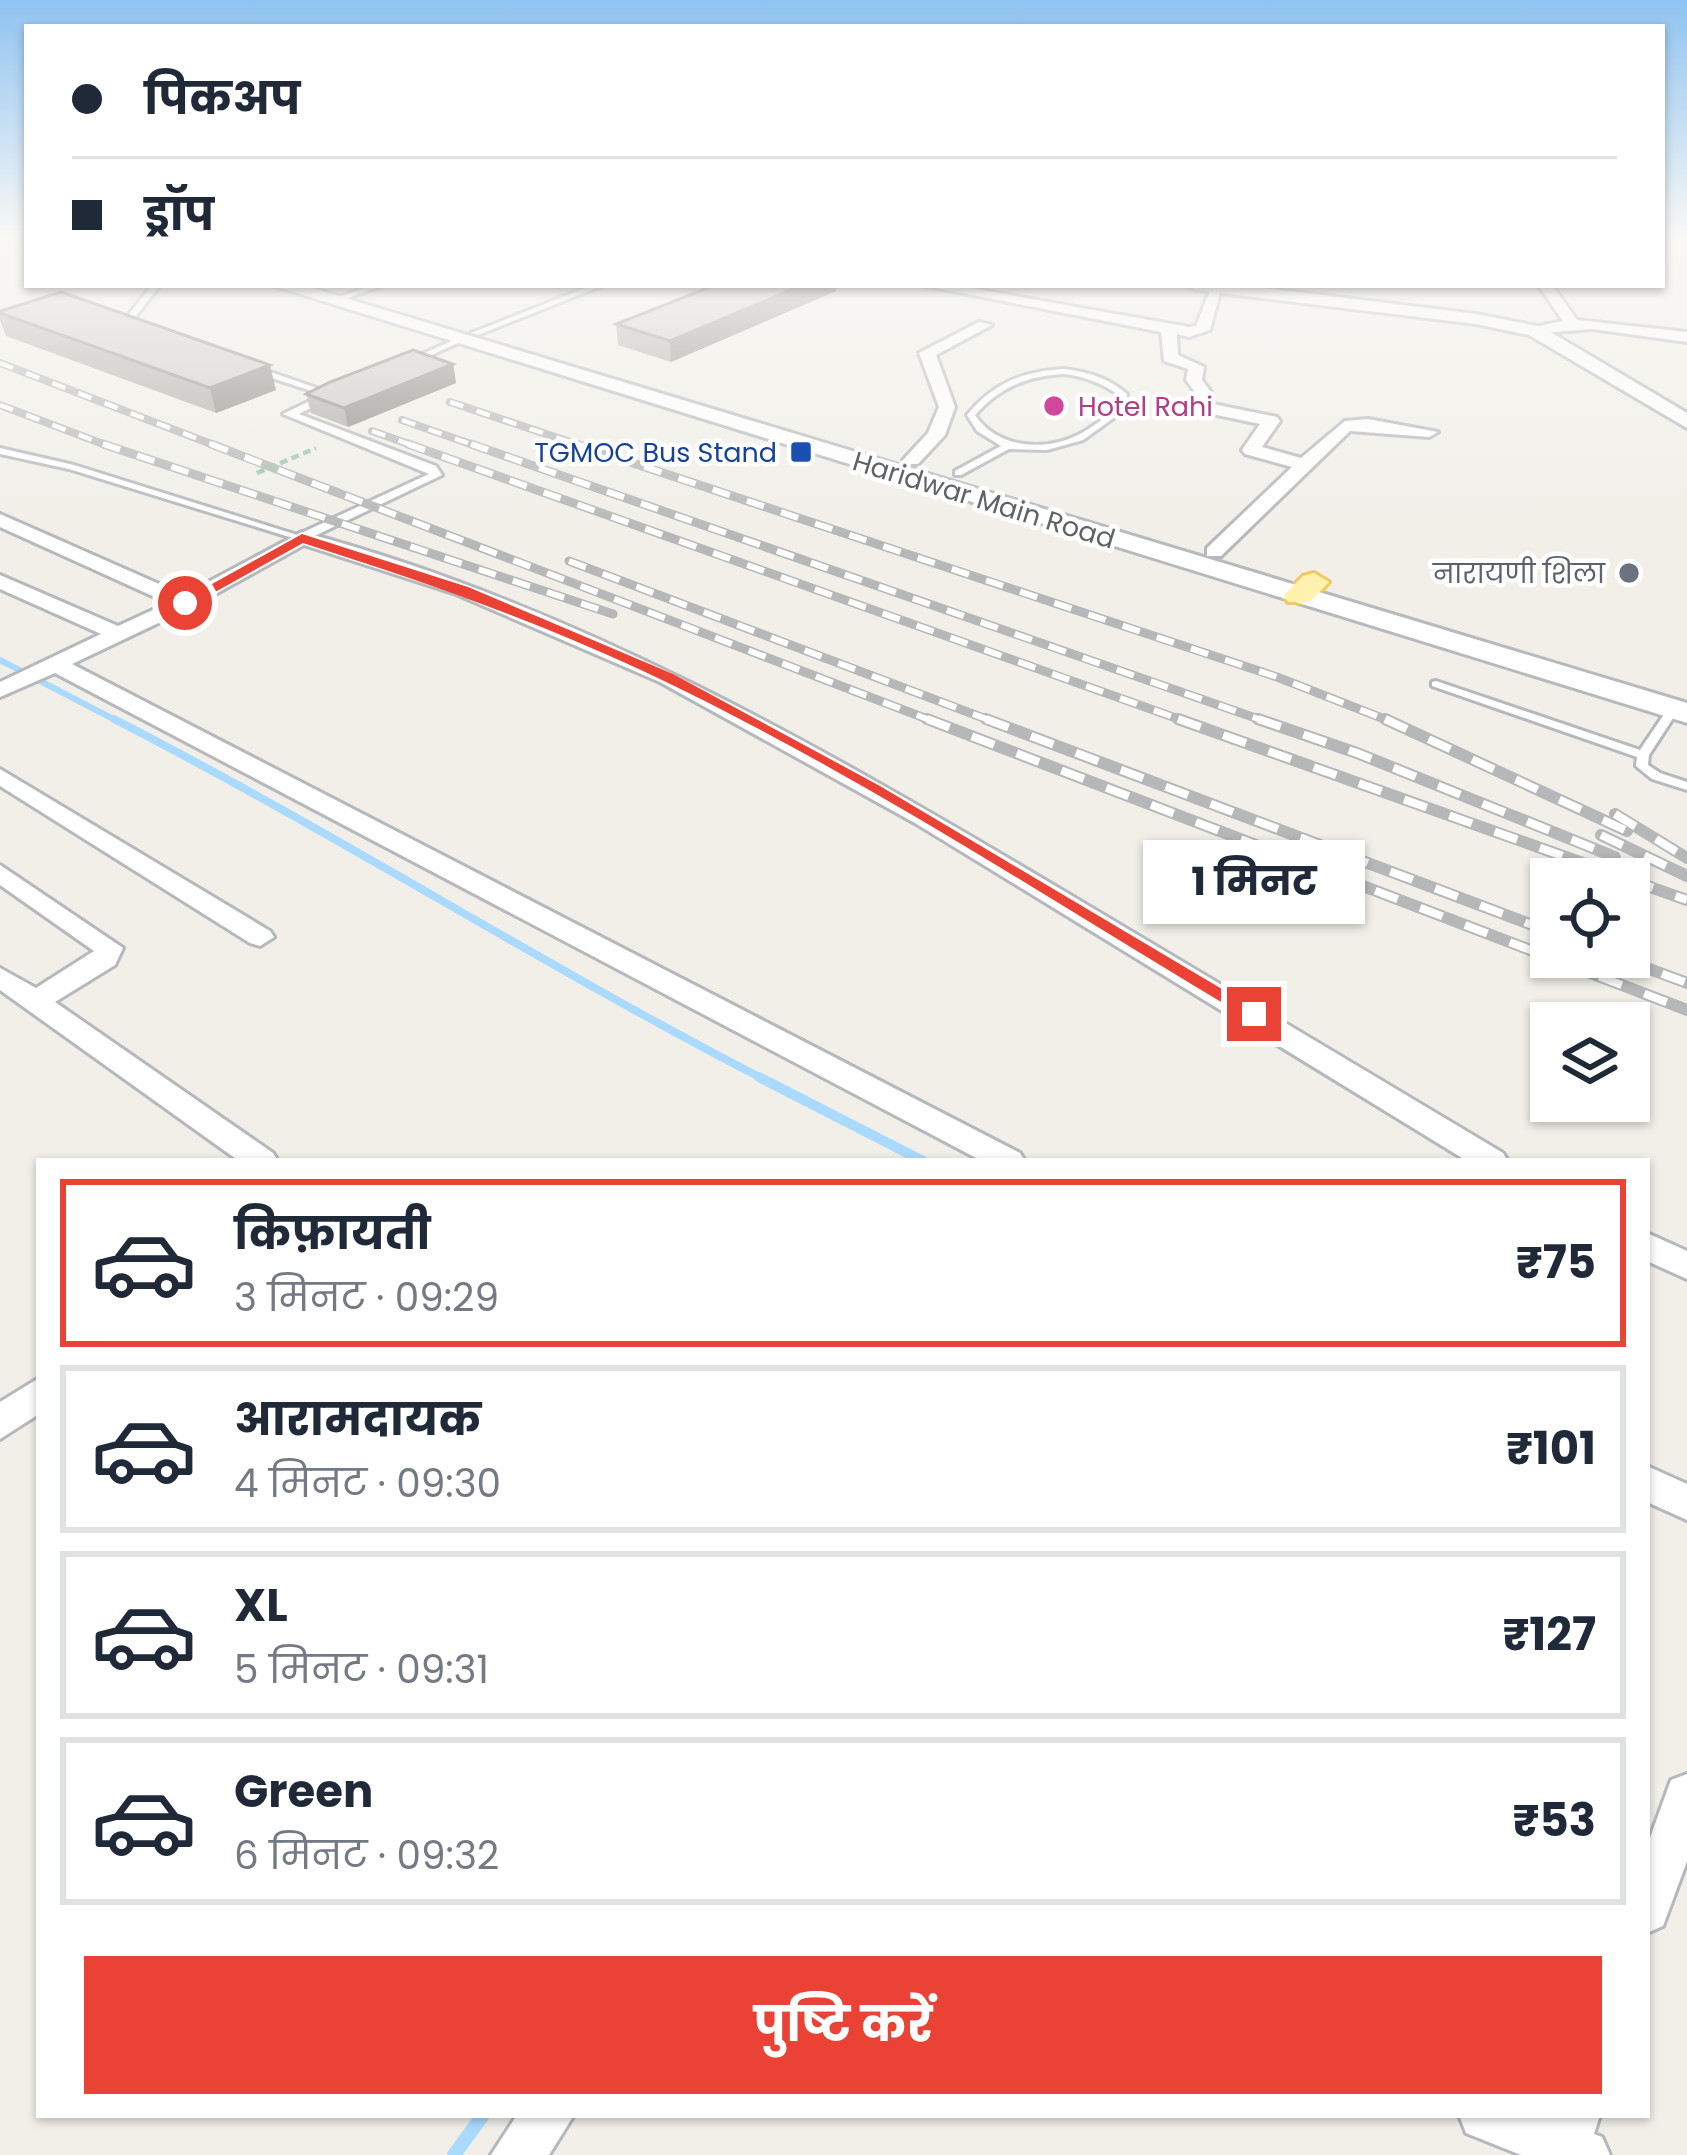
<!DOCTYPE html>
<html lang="hi">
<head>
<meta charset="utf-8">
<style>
	body { margin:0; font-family:Poppins,"Noto Sans Devanagari",sans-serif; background:#f6f6f7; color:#1f2937; height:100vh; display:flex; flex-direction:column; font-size:45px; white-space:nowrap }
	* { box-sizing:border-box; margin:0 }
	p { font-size:39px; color:#747a83 }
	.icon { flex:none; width:66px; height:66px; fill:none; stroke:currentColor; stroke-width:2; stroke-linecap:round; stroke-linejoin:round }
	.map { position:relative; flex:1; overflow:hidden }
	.details { position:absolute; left:36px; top:1158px; width:1614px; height:960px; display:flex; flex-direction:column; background:#fff; border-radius:0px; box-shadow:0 3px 9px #0004 }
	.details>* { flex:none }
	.top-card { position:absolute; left:24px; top:24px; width:1641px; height:264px; border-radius:0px; box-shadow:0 3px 9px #0004; display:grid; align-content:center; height:264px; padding:0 48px; background:#fff }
	.fabs { position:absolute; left:1530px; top:858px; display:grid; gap:24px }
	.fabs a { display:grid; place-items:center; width:120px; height:120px; border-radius:0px; background:#fff; box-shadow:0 3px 9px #0004; font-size:60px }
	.end { position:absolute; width:54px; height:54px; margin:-27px; border:15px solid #ea4335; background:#fff; box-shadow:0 0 0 6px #fff }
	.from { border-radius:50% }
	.bubble { position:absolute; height:84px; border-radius:0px; background:#fff; box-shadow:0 3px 9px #0004; font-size:39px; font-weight:700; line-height:84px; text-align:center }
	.top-card b { display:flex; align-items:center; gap:42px; height:114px; font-size:45px }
	.top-card b+b { border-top:3px solid #e0e1e3 }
	.top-card i { width:30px; height:30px; background:#1f2937 }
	ul { padding:21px 0 0; list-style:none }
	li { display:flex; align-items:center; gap:36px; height:168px; margin:0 24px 18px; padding:0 24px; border:6px solid #e0e1e3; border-radius:0px }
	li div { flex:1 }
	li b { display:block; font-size:45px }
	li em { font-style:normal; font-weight:700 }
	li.active { border-color:#ea4335 }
	li>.icon { width:108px; height:108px; stroke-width:1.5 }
	.action { display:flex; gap:24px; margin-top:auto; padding:24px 48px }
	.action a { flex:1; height:138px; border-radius:0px; background:#ea4335; color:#fff; font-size:48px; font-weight:700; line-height:138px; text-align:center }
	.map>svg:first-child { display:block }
</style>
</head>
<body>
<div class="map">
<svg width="1687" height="2155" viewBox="0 0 1687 2155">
	<rect width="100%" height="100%" fill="#f1efe8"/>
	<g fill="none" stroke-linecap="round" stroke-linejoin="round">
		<path stroke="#aadaff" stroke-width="6" d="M0,660L119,722"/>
		<path stroke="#aadaff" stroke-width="8" d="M114,719C334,832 544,966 765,1080"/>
		<path stroke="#aadaff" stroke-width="10" d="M759,1077L923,1161"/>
		<path stroke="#aadaff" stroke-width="14" d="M454,2155L483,2115"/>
		<defs>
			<g id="service">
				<path d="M152,285H160L130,324L134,325V329L122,327V323Z"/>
				<path d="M373,285H384L334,303L327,301Z"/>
				<path d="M593,285H604L478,335L471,333Z"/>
				<path d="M458,338L465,340L411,364L404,362Z"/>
				<path d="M253,368H259L334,394L327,396L253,372Z"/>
				<path d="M1064,369C1089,372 1108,378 1127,394L1126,409L1083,440L1047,450L1009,449L961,475H955V471L1001,446L977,431L967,415C993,383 1024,371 1064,369ZM1064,374C1086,377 1101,383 1119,395L1118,408C1105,417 1092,428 1078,435C1044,452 997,448 975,415C1000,387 1027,376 1064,374Z"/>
				<path d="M0,448L74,465L307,538L299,540L69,469L0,454Z"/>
				<path d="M1436,681L1640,750L1669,707H1677L1679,709L1649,755L1648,765L1660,773L1687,782V790L1652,779L1636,766L1637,757L1432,686V682Z"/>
			</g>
			<path id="pedestrian" d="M326,393L336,395L299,414L436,466L442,475L302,542L297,541V535L429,474L283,414Z"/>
			<g id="minor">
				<path d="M922,285H953L1189,327L1196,326L1212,285H1222L1210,330L1189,337L1177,334L1178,355L1204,367L1202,380L1211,392L1208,403L1277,417L1280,421L1262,447L1301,458L1345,421L1368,419L1438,432L1429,437L1350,431L1221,556H1207V548L1292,467L1245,454L1242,450L1260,424L1193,410L1195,392L1186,380L1188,369L1164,361L1161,332Z"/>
				<path d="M1538,285H1552L1577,320L1687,332V342L1592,329L1530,334V328L1563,321Z"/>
				<path d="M979,322L992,325L936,355L955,407L945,435L918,464H906L903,460L928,433L939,407L919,353Z"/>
				<path d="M0,514L184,595L302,532C573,604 818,745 1057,887C1206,976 1355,1064 1503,1153L1508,1161H1467L915,823L660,682L456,594L304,545L192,607L72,664L1020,1153L1025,1161H982L55,673L0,697V682L101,634L0,589V575L118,626L168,603L0,527Z"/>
				<path d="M0,769L270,931L274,937L260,946L250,943L0,786Z"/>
				<path d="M0,865L123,948L115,965L55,1002L273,1153L278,1161H239L0,990V968L36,988L94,951L0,885Z"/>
				<path d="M1647,1233L1687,1251V1279L1647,1261Z"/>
				<path d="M39,1378V1414L0,1439V1402Z"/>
				<path d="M1647,1466L1687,1484V1520L1647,1502Z"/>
				<path d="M1687,1774V1861L1663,1926L1647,1933V1846L1671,1780Z"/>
				<path d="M517,2115H574L549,2155H491Z"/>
				<path d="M1459,2115H1600L1594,2134L1602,2137L1610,2155H1521L1466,2133Z"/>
			</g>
			<path id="tertiary" d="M1187,285H1239L1476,314L1542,327L1687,413V428L1529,335L1476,324L1196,290Z"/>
			<path id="secondary" d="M271,285H302L1687,703V723Z"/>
			<path id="primary" d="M1314,573L1329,582L1310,602H1288L1284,595L1303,576Z"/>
		</defs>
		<use href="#service" stroke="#b5b8bc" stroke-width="6"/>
		<use href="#pedestrian" stroke="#b5b8bc" stroke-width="6"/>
		<use href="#minor" stroke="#b5b8bc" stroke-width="6"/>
		<use href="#tertiary" stroke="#b5b8bc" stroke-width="6"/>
		<use href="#secondary" stroke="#b6babf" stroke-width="6"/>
		<use href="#primary" stroke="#f2c960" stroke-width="6"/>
		<use href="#service" fill="#fff" fill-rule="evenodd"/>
		<use href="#pedestrian" fill="#fff" fill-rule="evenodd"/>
		<use href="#minor" fill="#fff" fill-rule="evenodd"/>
		<use href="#tertiary" fill="#fff" fill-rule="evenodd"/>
		<use href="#secondary" fill="#fff" fill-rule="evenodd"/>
		<use href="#primary" fill="#fff2af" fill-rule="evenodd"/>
		<defs>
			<g id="rail-far2">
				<path d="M0,363L219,447"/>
				<path d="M450,402L585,447"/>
				<path d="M0,405L111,447"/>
				<path d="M402,420L479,447"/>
				<path d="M372,431L417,447"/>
			</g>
			<g id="rail-far1">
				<path d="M103,444L613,614"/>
				<path d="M211,444L935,722"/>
				<path d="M408,444L1187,722"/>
				<path d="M471,444L1267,722"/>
				<path d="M576,444L1277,677L1392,722"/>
				<path d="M569,561L994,722"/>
			</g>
			<g id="rail">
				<path d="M927,719L1687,1010"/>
				<path d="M986,719L1551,932"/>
				<path d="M1178,719L1687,900"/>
				<path d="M1258,719L1357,753L1615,857"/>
				<path d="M1385,719L1627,831"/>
				<path d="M1615,814L1687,858"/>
				<path d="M1601,835L1687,876"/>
				<path d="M1617,957L1687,983"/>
			</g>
		</defs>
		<use href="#rail-far2" stroke="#b6b7b8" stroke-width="8"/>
		<use href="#rail-far1" stroke="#b6b7b8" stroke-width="9"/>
		<use href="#rail" stroke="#b6b7b8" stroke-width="12"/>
		<use href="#rail-far2" stroke="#fff" stroke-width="4.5" stroke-dasharray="14" stroke-linecap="butt"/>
		<use href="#rail-far1" stroke="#fff" stroke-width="6" stroke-dasharray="18" stroke-linecap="butt"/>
		<use href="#rail" stroke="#fff" stroke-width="8" stroke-dasharray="24" stroke-linecap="butt"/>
		<path stroke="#9cc7a9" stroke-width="4.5" stroke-dasharray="8 4.5" stroke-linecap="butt" d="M257,473L316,448"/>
	</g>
	<g fill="#afaea9">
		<path d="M836,291L671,362L618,345L616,324Z"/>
		<path d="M0,311L276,390L216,413L6,336L0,320Z"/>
		<path d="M453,364L456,383L348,427L311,413L306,394Z"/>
	</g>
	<g fill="#8f8d8a">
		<path d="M803,285H836V291L671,362L670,341Z"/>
		<path d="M453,364L456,383L348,427L344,408Z"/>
		<path d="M270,365L276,390L216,413L210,388Z"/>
	</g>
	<g fill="#cccac5" stroke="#8f8d8a" stroke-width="3">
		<path d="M715,285H803L670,341L616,324Z"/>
		<path d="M61,292L270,365L210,388L0,313V311Z"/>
		<path d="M413,350L453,364L344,408L306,394L330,382Z"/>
	</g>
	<linearGradient id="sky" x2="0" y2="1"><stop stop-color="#8fc3f1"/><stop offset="0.44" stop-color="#f9f8f5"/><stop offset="1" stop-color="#f9f8f5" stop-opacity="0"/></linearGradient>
	<rect width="1687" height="537" fill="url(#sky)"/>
	<path fill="#ea4335" d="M302,534L468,587L673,674L880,786L1264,1014L1248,1018C1055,903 864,777 662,680C546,624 425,582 303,543L190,606L178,603Z"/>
	<circle fill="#d1479c" stroke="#fff" stroke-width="4.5" cx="1054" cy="406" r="12"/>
	<rect fill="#1a4fb4" stroke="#fff" stroke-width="4.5" x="789" y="440" width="24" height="24" rx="6"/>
	<circle fill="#6b7280" stroke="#fff" stroke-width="4.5" cx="1629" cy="573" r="12"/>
	<g text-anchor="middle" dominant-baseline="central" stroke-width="9" stroke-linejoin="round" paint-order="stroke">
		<g font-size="27" fill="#b23c85" stroke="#fff" text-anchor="start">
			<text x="1078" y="406">Hotel Rahi</text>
		</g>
		<g font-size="27" fill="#164399" stroke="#fff" text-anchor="end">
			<text x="777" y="452">TGMOC Bus Stand</text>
		</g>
		<g font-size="27" fill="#5f6368" stroke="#fff">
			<text transform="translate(984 500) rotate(17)">Haridwar Main Road</text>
		</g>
		<g font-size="27" fill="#5b616d" stroke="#fff" text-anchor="end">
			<text x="1605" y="573">नारायणी शिला</text>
		</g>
	</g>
</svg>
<div class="fabs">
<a><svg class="icon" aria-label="locate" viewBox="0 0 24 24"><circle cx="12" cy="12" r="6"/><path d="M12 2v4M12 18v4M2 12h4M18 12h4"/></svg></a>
<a><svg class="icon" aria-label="layers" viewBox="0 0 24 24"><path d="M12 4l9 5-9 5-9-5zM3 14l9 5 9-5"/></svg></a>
</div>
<i class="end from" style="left:185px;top:603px"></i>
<i class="end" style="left:1254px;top:1014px"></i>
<div class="bubble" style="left:1143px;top:840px;width:222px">1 मिनट</div>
<div class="top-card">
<b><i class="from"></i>पिकअप</b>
<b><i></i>ड्रॉप</b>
</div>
<section class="details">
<ul>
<li class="active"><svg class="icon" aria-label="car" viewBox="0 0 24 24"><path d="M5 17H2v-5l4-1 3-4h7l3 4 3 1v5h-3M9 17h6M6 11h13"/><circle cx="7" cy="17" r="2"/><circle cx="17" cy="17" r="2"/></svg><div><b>किफ़ायती</b><p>3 मिनट · 09:29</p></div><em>₹75</em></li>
<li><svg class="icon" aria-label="car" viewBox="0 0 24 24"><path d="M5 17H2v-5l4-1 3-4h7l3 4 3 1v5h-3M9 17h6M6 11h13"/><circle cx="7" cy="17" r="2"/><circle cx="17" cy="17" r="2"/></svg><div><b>आरामदायक</b><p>4 मिनट · 09:30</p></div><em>₹101</em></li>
<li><svg class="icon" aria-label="car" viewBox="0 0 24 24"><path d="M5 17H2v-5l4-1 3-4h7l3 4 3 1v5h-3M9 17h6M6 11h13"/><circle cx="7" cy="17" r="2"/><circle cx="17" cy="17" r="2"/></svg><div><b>XL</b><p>5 मिनट · 09:31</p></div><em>₹127</em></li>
<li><svg class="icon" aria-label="car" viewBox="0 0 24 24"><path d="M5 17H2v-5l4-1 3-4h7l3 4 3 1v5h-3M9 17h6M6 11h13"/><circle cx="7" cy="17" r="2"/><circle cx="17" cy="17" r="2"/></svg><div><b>Green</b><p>6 मिनट · 09:32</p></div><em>₹53</em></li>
</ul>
<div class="action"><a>पुष्टि करें</a></div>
</section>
</div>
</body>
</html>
